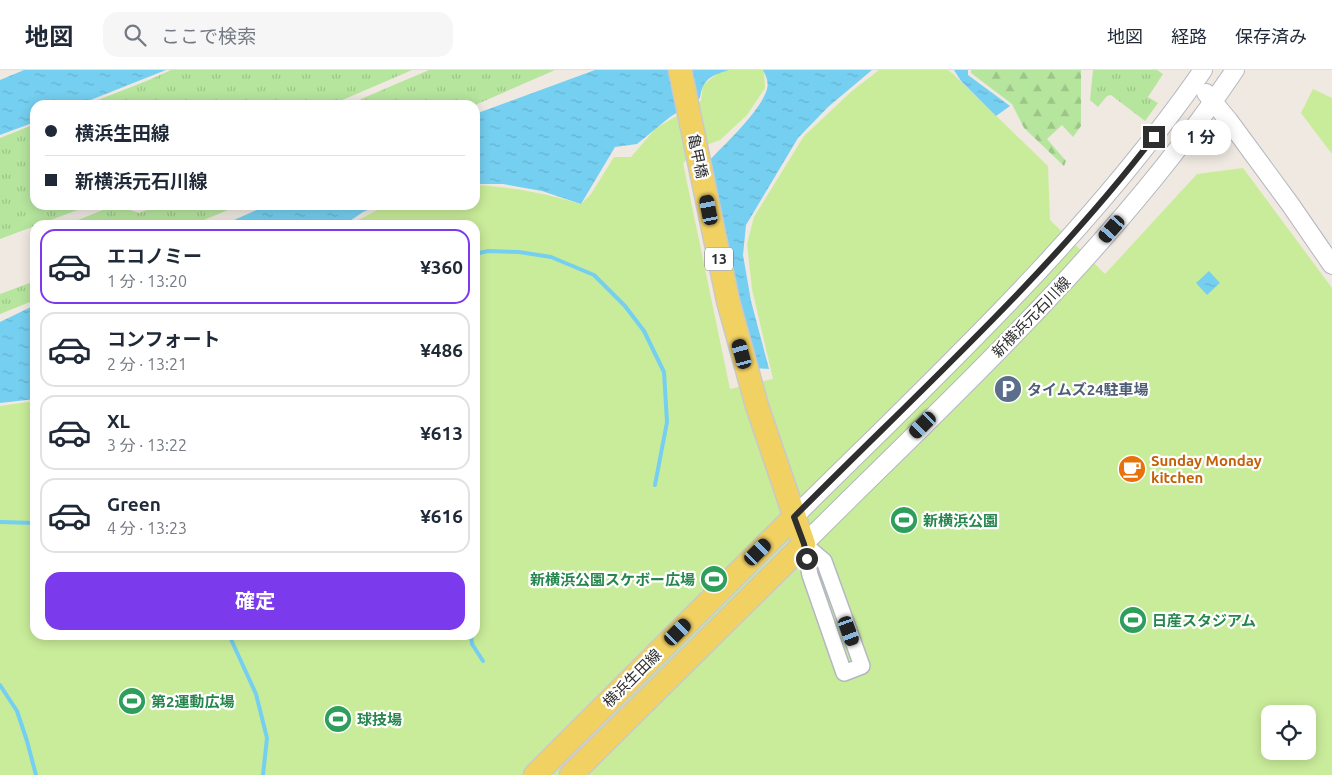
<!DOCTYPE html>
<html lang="ja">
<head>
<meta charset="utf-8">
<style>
	body { margin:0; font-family:Ubuntu,"Noto Sans JP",sans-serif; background:#f6f6f7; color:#1f2937; height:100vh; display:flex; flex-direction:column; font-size:19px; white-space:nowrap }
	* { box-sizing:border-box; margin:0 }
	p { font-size:16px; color:#747a83 }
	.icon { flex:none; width:28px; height:28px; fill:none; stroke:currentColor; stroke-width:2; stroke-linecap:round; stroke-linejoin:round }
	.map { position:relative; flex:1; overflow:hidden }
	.details { position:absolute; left:30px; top:150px; width:450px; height:420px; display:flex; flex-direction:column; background:#fff; border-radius:15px; box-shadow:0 2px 12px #0003 }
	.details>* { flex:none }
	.guide { position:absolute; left:30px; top:30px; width:450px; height:110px; border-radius:15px; box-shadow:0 2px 12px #0003; display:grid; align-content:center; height:110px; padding:0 15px; background:#fff }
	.fabs { position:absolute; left:1261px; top:635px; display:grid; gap:10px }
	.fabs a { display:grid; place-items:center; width:55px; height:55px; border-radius:10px; background:#fff; box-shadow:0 2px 12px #0003; font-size:25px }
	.end { position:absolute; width:22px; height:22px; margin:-11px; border:6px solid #2e2e2e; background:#fff; box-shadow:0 0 0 2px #fff }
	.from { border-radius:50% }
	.bubble { position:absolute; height:35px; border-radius:15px; background:#fff; box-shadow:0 2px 12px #0003; font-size:16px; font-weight:700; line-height:35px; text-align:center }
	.car { position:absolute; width:15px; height:30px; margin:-15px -8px; border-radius:6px; box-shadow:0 0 4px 1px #0007; background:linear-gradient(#222 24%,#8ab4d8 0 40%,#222 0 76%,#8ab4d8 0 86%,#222 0) }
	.guide b { display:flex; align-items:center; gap:18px; height:48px; font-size:19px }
	.guide b+b { border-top:1px solid #e0e1e3 }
	.guide i { width:12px; height:12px; background:#1f2937 }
	ul { padding:9px 0 0; list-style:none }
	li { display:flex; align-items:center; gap:15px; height:75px; margin:0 10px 8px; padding:0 5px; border:2px solid #e0e1e3; border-radius:15px }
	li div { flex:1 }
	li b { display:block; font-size:19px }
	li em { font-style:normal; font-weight:700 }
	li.on { border-color:#7c3aed }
	li>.icon { width:45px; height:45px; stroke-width:1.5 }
	.primary-button { display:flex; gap:10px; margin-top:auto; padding:10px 15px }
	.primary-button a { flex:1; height:58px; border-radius:15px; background:#7c3aed; color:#fff; font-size:20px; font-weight:700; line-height:58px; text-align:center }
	header { display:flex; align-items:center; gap:30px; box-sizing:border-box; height:70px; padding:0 25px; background:#fff; border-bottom:1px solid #e0e1e3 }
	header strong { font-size:24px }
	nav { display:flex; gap:28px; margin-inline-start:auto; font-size:18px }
	.search { width:350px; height:45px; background:#f6f6f7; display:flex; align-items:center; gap:12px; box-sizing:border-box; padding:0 18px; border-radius:15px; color:#747a83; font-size:19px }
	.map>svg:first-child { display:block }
</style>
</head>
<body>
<header>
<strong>地図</strong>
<div class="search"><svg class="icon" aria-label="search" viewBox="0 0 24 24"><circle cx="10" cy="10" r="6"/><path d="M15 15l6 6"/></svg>ここで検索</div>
<nav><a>地図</a><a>経路</a><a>保存済み</a></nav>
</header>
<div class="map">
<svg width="1332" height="705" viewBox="0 0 1332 705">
	<defs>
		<pattern id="grass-tufts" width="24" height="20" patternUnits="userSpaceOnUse" patternTransform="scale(1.25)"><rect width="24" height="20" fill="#b6e59e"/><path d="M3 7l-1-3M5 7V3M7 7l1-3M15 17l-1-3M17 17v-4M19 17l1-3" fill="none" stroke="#9dc588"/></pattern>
		<pattern id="forest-firs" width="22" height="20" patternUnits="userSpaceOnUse" patternTransform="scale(1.25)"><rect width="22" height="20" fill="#b6e59e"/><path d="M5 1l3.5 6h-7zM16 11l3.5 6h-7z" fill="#9dc588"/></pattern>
		<pattern id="water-ripples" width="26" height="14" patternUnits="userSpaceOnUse" patternTransform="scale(1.25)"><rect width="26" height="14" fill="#75cff0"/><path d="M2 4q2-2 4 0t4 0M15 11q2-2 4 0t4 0" fill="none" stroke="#66b2ce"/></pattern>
	</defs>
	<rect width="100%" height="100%" fill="#efe9e1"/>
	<g fill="url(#grass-tufts)">
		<path d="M171,0H412L331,35H85L149,10Z"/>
		<path d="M429,0H555L475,35H347Z"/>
		<path d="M1093,0H1157L1163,4L1148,27L1158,33L1145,51L1111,25L1107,26L1098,37L1090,30Z"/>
		<path d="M35,54V135H91L0,169V68Z"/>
		<path d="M115,135L139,143L159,135H240L199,152L197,155H66Z"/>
		<path d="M35,211V230L0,244V224Z"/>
	</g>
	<path fill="url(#forest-firs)" d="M971,0H1081V56L1073,67L1062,55L1047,69L1066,91L1064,96L1024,58L1012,34L971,3Z"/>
	<g fill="#c9ec9a" fill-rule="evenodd">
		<path d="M726,0H764L765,18L747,45L720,70L704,76L683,93L730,319L773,309L752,219L747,174L754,147L804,66L852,21L879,0H948L953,4L1048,96L1050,150L1105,204L1197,104L1243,98L1332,218V705H0V336L35,331V565H475V155H349L387,135H475V115C514,117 544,123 581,134L591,124L614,87H631L655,59L701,31L703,15L718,3ZM1270,644H1308V681H1270Z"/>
		<path d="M1313,19L1332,28V84L1301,43Z"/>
	</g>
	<g fill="url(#water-ripples)">
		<path d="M24,0H166L78,35H35V52L0,65V10Z"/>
		<path d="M595,0H729C711,6 703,8 700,28L670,47L637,74L615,77L581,134L542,121L503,114H475V44Z"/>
		<path d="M763,0H872L828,37L798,68L746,155L743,185L751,231L769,299L755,298L737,235L708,92C724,75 761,41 767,19C769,12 766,6 763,0Z"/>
		<path d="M954,0H968V5L1010,36L996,46L961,11Z"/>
		<path d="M268,135H380L363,142L344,155H223Z"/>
		<path d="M1209,201L1220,213L1207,225L1196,213Z"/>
		<path d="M35,235V329L0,333V252Z"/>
	</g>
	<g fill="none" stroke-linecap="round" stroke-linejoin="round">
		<g stroke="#75cff0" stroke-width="4">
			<path d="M475,184L488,181L519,182L551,187L594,205L625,236L644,261L664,302L667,352L655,415"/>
			<path d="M0,452L35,453"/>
			<path d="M229,565L256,624L267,668L263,705"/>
			<path d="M471,565L472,574L483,591"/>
			<path d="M0,615L17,641L27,671L36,705"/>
		</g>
		<defs>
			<path id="minor" d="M804,474L824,491L862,596L844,603L810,505Z"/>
			<g id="tertiary">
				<path d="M1206,23L1229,51L1290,134L1332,195"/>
				<path d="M794,447C938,304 1087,167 1203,0"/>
				<path d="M804,474C955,323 1115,178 1235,0"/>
			</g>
			<g id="primary">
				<path d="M535,705L794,447"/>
				<path d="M571,705L804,474L757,336L728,231L680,0"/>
			</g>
		</defs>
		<use href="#minor" stroke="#b4b7c1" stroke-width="18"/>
		<use href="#tertiary" stroke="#b4b7c1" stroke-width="20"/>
		<use href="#primary" stroke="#c9c9c9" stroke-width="25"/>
		<use href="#minor" stroke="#fff" stroke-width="15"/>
		<use href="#tertiary" stroke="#fff" stroke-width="18"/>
		<use href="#primary" stroke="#f2d163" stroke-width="22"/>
	</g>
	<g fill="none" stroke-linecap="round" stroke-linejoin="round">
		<path stroke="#2e2e2e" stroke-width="6" d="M807,489L804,474L794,447C917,323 1047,206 1154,67"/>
	</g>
	<defs>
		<symbol id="parking-disc" viewBox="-11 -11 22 22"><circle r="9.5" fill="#5c6f8a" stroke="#fff"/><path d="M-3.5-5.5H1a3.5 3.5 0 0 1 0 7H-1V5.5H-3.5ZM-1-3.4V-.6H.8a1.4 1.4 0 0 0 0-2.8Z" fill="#fff"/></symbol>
		<symbol id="cafe-disc" viewBox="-11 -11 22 22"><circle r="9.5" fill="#e8710a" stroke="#fff"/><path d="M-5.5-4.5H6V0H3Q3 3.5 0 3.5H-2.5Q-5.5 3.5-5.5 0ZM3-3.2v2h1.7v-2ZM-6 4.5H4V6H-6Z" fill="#fff"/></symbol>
		<symbol id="stadium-disc" viewBox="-11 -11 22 22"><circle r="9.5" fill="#2e9e5b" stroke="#fff"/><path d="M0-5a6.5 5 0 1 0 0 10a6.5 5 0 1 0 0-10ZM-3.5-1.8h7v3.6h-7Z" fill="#fff"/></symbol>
	</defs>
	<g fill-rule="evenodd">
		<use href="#parking-disc" x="992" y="303" width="32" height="32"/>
		<use href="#cafe-disc" x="1116" y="383" width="32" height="32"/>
		<use href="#stadium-disc" x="888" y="434" width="32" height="32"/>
		<use href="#stadium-disc" x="698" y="493" width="32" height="32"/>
		<use href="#stadium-disc" x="1117" y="534" width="32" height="32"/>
		<use href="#stadium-disc" x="116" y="615" width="32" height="32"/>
		<use href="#stadium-disc" x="322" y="633" width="32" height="32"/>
	</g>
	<g text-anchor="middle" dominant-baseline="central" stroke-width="4.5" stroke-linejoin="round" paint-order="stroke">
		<rect fill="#fff" stroke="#6d6d6d" stroke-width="1" x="705" y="177.5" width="28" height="23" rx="4"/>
		<g font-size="14" font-weight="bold" fill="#2e2e2e">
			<text x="719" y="189">13</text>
		</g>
		<g font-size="15" fill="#2e2e2e" stroke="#fff">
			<text transform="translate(698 86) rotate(78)">亀甲橋</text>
			<text transform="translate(1031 247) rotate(-46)">新横浜元石川線</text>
			<text transform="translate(632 608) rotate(-45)">横浜生田線</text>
		</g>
		<g font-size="15" font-weight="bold" fill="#4e5e75" stroke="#fff" text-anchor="start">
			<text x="1027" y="319">タイムズ24駐車場</text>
		</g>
		<g font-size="15" font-weight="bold" fill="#c56008" stroke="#fff" text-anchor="start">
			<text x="1151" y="390">Sunday Monday<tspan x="1151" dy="17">kitchen</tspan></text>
		</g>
		<g font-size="15" font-weight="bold" fill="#27864d" stroke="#fff" text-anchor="start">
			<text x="923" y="450">新横浜公園</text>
			<text x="695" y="509" text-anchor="end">新横浜公園スケボー広場</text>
			<text x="1152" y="550">日産スタジアム</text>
			<text x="151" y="631">第2運動広場</text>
			<text x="357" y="649">球技場</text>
		</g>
	</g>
</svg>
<div class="fabs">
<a><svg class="icon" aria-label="locate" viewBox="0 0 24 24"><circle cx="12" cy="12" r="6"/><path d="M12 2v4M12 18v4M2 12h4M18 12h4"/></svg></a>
</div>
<i class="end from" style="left:807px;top:489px"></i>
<i class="end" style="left:1154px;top:67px"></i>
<div class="bubble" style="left:1171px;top:50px;width:60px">1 分</div>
<i class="car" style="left:709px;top:140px;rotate:349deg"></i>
<i class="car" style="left:1112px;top:159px;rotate:221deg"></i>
<i class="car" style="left:742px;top:284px;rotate:345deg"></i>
<i class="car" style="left:923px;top:355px;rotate:225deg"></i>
<i class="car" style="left:758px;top:482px;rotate:45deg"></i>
<i class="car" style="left:849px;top:561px;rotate:160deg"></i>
<i class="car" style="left:678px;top:562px;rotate:45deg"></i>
<div class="guide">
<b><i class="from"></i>横浜生田線</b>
<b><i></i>新横浜元石川線</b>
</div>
<section class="details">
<ul>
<li class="on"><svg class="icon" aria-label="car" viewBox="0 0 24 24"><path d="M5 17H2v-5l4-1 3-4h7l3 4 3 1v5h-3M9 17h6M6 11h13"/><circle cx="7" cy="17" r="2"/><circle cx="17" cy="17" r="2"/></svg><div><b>エコノミー</b><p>1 分 · 13:20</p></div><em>¥360</em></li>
<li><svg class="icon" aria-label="car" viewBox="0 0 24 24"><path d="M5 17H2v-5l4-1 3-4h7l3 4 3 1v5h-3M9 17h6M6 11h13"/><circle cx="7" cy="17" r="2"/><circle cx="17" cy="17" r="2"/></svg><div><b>コンフォート</b><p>2 分 · 13:21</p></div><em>¥486</em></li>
<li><svg class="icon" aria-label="car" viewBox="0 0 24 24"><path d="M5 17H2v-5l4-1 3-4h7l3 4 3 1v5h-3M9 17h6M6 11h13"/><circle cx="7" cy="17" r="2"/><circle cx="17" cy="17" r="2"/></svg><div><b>XL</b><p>3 分 · 13:22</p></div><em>¥613</em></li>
<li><svg class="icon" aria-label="car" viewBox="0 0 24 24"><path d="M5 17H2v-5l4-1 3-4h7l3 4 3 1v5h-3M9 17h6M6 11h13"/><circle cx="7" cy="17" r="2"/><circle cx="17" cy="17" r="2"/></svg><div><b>Green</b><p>4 分 · 13:23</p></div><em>¥616</em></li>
</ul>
<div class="primary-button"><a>確定</a></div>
</section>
</div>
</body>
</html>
